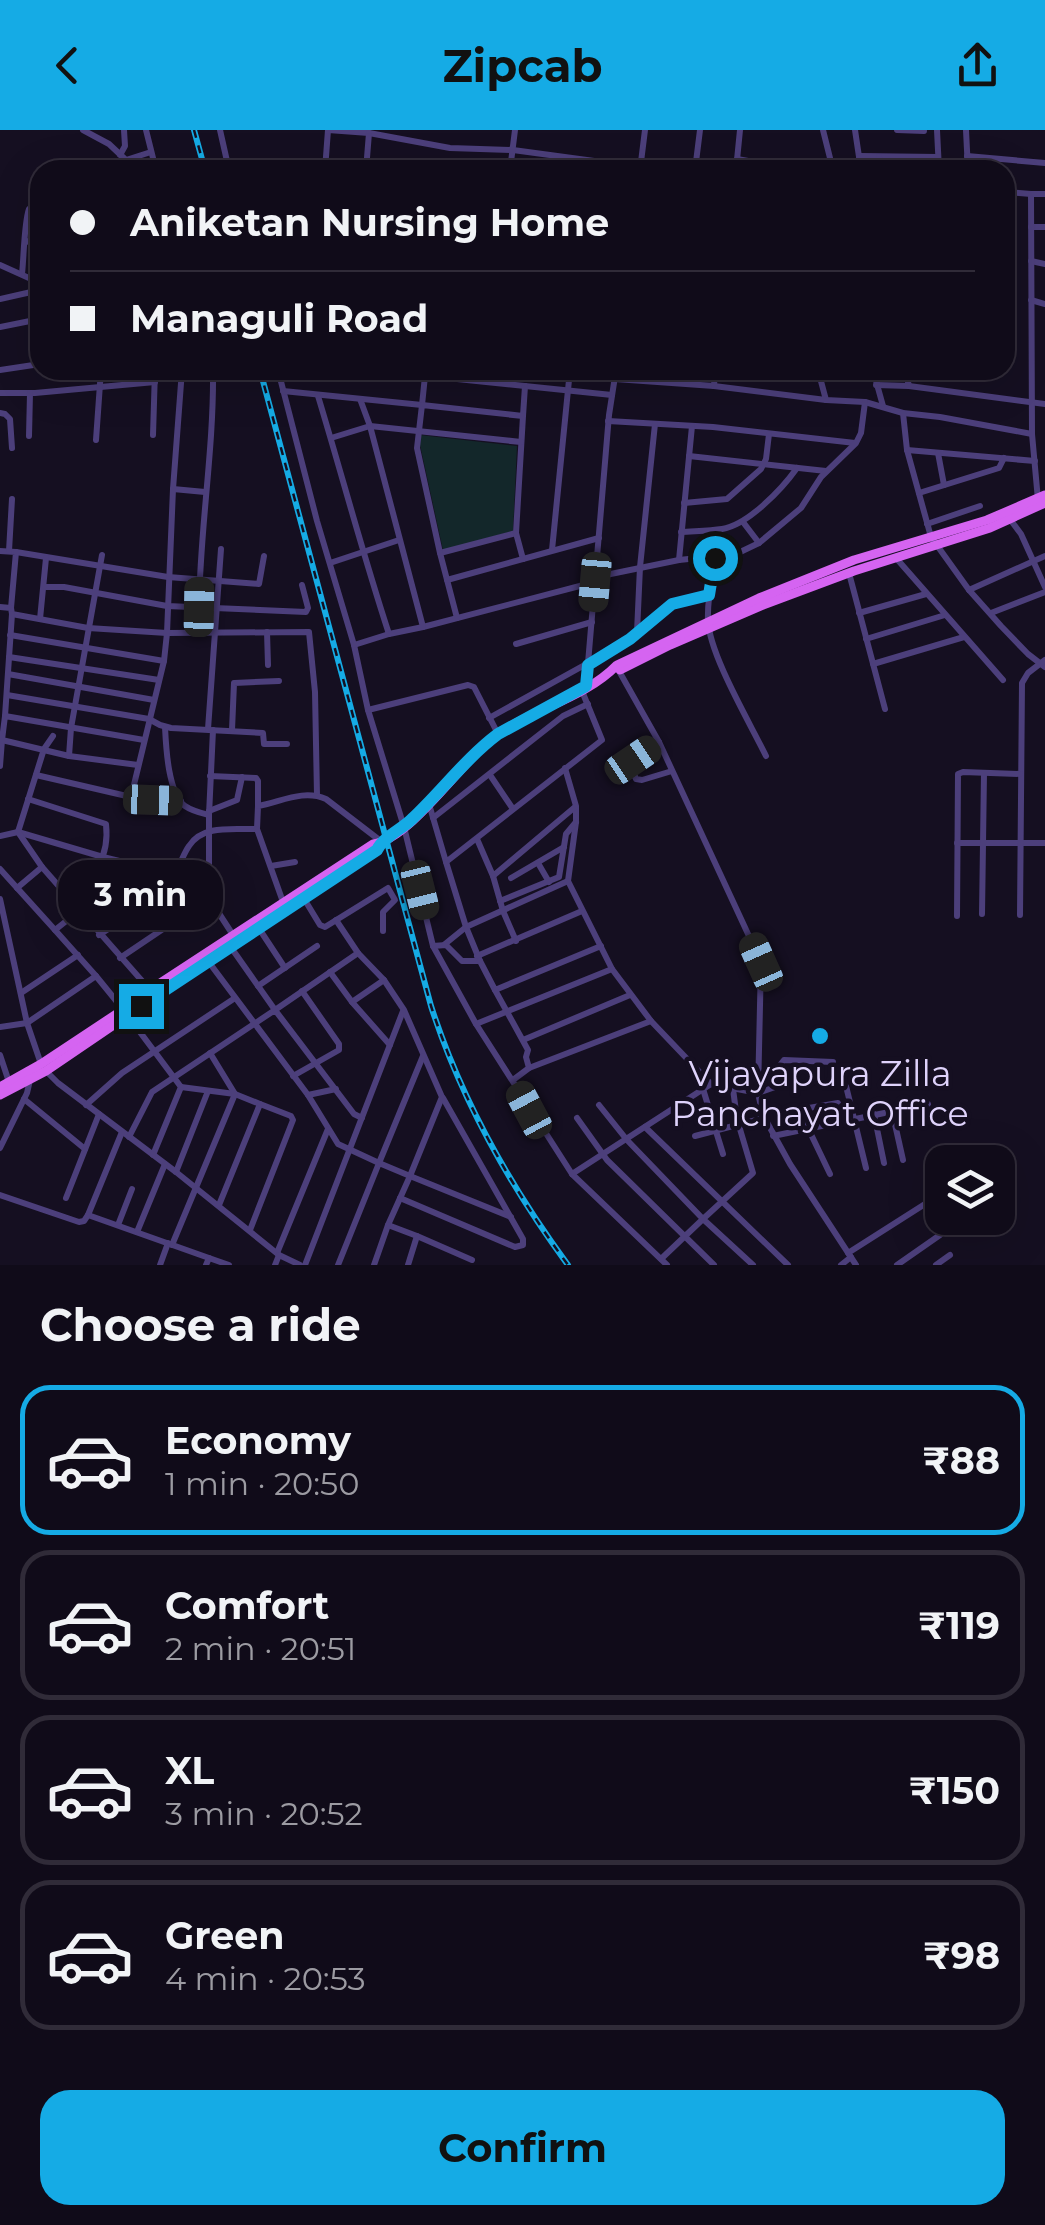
<!DOCTYPE html>
<html lang="en">
<head>
<meta charset="utf-8">
<style>
	body { margin:0; font-family:Montserrat,sans-serif; background:#1e1926; color:#f1f3f6; height:100vh; display:flex; flex-direction:column; font-size:38px; white-space:nowrap }
	* { box-sizing:border-box; margin:0 }
	p { font-size:32px; color:#9c9ba2 }
	.icon { flex:none; width:55px; height:55px; fill:none; stroke:currentColor; stroke-width:2; stroke-linecap:round; stroke-linejoin:round }
	.map { position:relative; height:1135px; overflow:hidden }
	.details { display:flex; flex-direction:column; background:#100b19; flex:1 }
	.details>* { flex:none }
	.banner { position:absolute; left:30px; top:30px; width:985px; height:220px; border-radius:30px; box-shadow:0 10px 40px #0002,0 0 0 2px #302b38; display:grid; align-content:center; height:220px; padding:0 40px; background:#100b19 }
	.buttons { position:absolute; left:925px; top:1015px; display:grid; gap:20px }
	.buttons a { display:grid; place-items:center; width:90px; height:90px; border-radius:20px; background:#100b19; box-shadow:0 10px 40px #0002,0 0 0 2px #302b38; font-size:50px }
	.end { position:absolute; width:45px; height:45px; margin:-22px; border:12px solid #15abe5; background:#111; box-shadow:0 0 0 5px #111 }
	.from { border-radius:50% }
	.bubble { position:absolute; height:70px; border-radius:30px; background:#100b19; box-shadow:0 10px 40px #0002,0 0 0 2px #302b38; font-size:32px; font-weight:700; line-height:70px; text-align:center }
	.car { position:absolute; width:30px; height:60px; margin:-30px -15px; border-radius:12px; box-shadow:0 0 8px 2px #0007; background:linear-gradient(#222 24%,#8ab4d8 0 40%,#222 0 76%,#8ab4d8 0 86%,#222 0) }
	.banner b { display:flex; align-items:center; gap:35px; height:95px; font-size:38px }
	.banner b+b { border-top:2px solid #302b38 }
	.banner i { width:25px; height:25px; background:#f1f3f6 }
	ul { padding:0; list-style:none }
	li { display:flex; align-items:center; gap:30px; height:150px; margin:0 20px 15px; padding:0 20px; border:5px solid #302b38; border-radius:30px }
	li div { flex:1 }
	li b { display:block; font-size:38px }
	li em { font-style:normal; font-weight:700 }
	li.current { border-color:#15abe5 }
	li>.icon { width:90px; height:90px; stroke-width:1.5 }
	h2 { padding:0 40px; font-size:45px; line-height:120px }
	.primary-button { display:flex; gap:20px; margin-top:auto; padding:20px 40px }
	.primary-button a { flex:1; height:115px; border-radius:30px; background:#15abe5; color:#111; font-size:40px; font-weight:700; line-height:115px; text-align:center }
	header { display:flex; justify-content:space-between; align-items:center; height:130px; padding:0 40px; background:#15abe5; color:#111; font-size:45px; font-weight:700 }
	.map>svg:first-child { display:block }
</style>
</head>
<body>
<header><svg class="icon" aria-label="back" viewBox="0 0 24 24"><path d="M15 5l-7 7 7 7"/></svg>Zipcab<svg class="icon" aria-label="share" viewBox="0 0 24 24"><path d="M12 15V3M7 8l5-5 5 5M5 13v7h14v-7"/></svg></header>
<div class="map">
<svg width="1045" height="1135" viewBox="0 0 1045 1135">
	<rect width="100%" height="100%" fill="#150f21"/>
	<path fill="#13272a" d="M420,305L517,316L513,401L443,420L420,315Z"/>
	<g fill="none" stroke-linecap="round" stroke-linejoin="round">
		<g stroke="#4c3f7b" stroke-width="6">
			<path d="M83,0L109,14L126,30L151,22"/>
			<path d="M146,0L156,40"/>
			<path d="M220,0L229,40"/>
			<path d="M328,0L369,3L450,18L513,20L609,33L641,34"/>
			<path d="M823,0L833,40"/>
			<path d="M855,0L861,40"/>
			<path d="M897,0L924,1"/>
			<path d="M937,0L939,40"/>
			<path d="M966,0L968,40"/>
			<path d="M120,25L125,16L124,0"/>
			<path d="M859,26L938,27"/>
			<path d="M967,26L1045,33"/>
			<path d="M879,27L880,40"/>
			<path d="M737,29L782,37L831,35"/>
			<path d="M228,33L325,40"/>
			<path d="M154,34C166,32 180,28 187,40"/>
			<path d="M325,40L328,0"/>
			<path d="M366,40L369,3"/>
			<path d="M510,40L515,0"/>
			<path d="M640,40L645,0"/>
			<path d="M695,40L700,0"/>
			<path d="M736,40L740,0"/>
			<path d="M1005,62L1031,64"/>
			<path d="M1031,97H1045"/>
			<path d="M26,111L40,115"/>
			<path d="M1031,131L1045,134"/>
			<path d="M0,135L40,153"/>
			<path d="M22,144C24,126 24,93 29,79L40,82"/>
			<path d="M0,169L40,160"/>
			<path d="M1031,170L1045,174"/>
			<path d="M0,197L40,189"/>
			<path d="M0,240L40,234"/>
			<path d="M278,240L317,391L354,515L368,580L404,697L433,816L476,894L572,1044L667,1135"/>
			<path d="M370,240L612,265"/>
			<path d="M818,240L826,270"/>
			<path d="M873,240L883,276"/>
			<path d="M905,240L909,256"/>
			<path d="M615,249L714,256L826,270L865,272L903,283L940,287L1032,304"/>
			<path d="M485,251L486,240"/>
			<path d="M876,255L909,256L1045,274"/>
			<path d="M714,256L715,240"/>
			<path d="M283,261L422,275L425,246"/>
			<path d="M0,263H35L155,252"/>
			<path d="M318,266C342,345 363,425 389,504"/>
			<path d="M0,283L5,284L10,289L12,318"/>
			<path d="M903,283L907,320L931,407L969,460L1001,496L1028,524L1045,537"/>
			<path d="M523,286L516,403L440,423L417,318L422,275L523,286L525,256"/>
			<path d="M608,291L713,297L855,313"/>
			<path d="M153,305L155,240"/>
			<path d="M29,306L30,263"/>
			<path d="M331,308L370,296L521,312"/>
			<path d="M96,310L101,240"/>
			<path d="M907,320L1035,331"/>
			<path d="M938,323L944,355"/>
			<path d="M689,326L826,341"/>
			<path d="M173,359L205,362"/>
			<path d="M919,363L999,338L1004,328"/>
			<path d="M1038,370L1032,304L1031,64H1045"/>
			<path d="M684,373L727,369L761,339L766,329L769,304"/>
			<path d="M1009,388L1021,404L1045,457"/>
			<path d="M743,392L759,413"/>
			<path d="M927,394L980,376"/>
			<path d="M681,402C694,401 709,401 722,399C748,395 782,359 797,338"/>
			<path d="M516,403L523,429"/>
			<path d="M552,420L570,240"/>
			<path d="M0,421L16,422L11,478"/>
			<path d="M9,421L12,369"/>
			<path d="M16,422L168,447L259,454L264,426"/>
			<path d="M440,423L457,488"/>
			<path d="M715,428C712,448 707,469 708,490C709,524 750,593 766,626"/>
			<path d="M896,428L1003,550"/>
			<path d="M679,430L692,296"/>
			<path d="M330,433L399,410"/>
			<path d="M849,443L885,579"/>
			<path d="M596,447L679,430L736,424L759,413L801,378L821,347L856,313L861,303L865,272"/>
			<path d="M447,450L599,408"/>
			<path d="M45,457H64L167,476L306,482L308,478L302,455"/>
			<path d="M969,460L1045,426"/>
			<path d="M0,477L11,478L12,484L88,498L167,503L309,502L315,562L317,665"/>
			<path d="M199,477C200,398 214,319 213,240"/>
			<path d="M859,483L926,464"/>
			<path d="M991,483L1045,462"/>
			<path d="M40,489L46,428"/>
			<path d="M423,497L595,452"/>
			<path d="M267,502L268,535"/>
			<path d="M637,502L640,437L655,294"/>
			<path d="M10,505L164,531"/>
			<path d="M866,509L945,485"/>
			<path d="M516,514L592,492"/>
			<path d="M354,515L389,504L423,497L370,296L360,269"/>
			<path d="M9,527L159,550"/>
			<path d="M873,534L964,507"/>
			<path d="M619,541L659,612L761,832L758,963L763,985L790,1034L856,1135"/>
			<path d="M8,544L154,570"/>
			<path d="M586,557L609,285L616,240"/>
			<path d="M7,565L149,589L160,595L171,598L263,603L264,614H287"/>
			<path d="M368,580L468,555L474,557L498,604"/>
			<path d="M5,586L12,484"/>
			<path d="M489,588L626,512L672,475L709,465"/>
			<path d="M165,597C166,617 168,663 185,676C192,681 201,683 209,685"/>
			<path d="M208,599L221,419"/>
			<path d="M213,600L209,685V768L233,805"/>
			<path d="M232,600L234,553L279,551"/>
			<path d="M53,606L44,619L18,702L103,727L172,744C181,736 182,726 189,716C203,694 234,700 257,699L258,676C281,672 303,659 326,669L382,712"/>
			<path d="M0,609L2,610L0,636"/>
			<path d="M659,612L633,630L631,637L636,649L642,650L672,641"/>
			<path d="M69,626L71,598L102,425"/>
			<path d="M138,635L69,626L2,610L5,586L144,610"/>
			<path d="M565,638L576,676V692L568,751L612,839L651,891L711,954L758,963L778,956L780,935L784,930L833,932"/>
			<path d="M36,645L131,667"/>
			<path d="M490,645L513,679"/>
			<path d="M210,646L256,648L258,651V676"/>
			<path d="M28,669L106,694C110,730 93,745 69,768"/>
			<path d="M181,671L131,667L164,531L167,503L173,359L182,240"/>
			<path d="M429,674L446,732L602,610L582,561"/>
			<path d="M209,681L237,670L242,647"/>
			<path d="M433,688L563,586L588,574"/>
			<path d="M257,699L283,772"/>
			<path d="M0,706L18,702L42,737L150,860"/>
			<path d="M477,709L493,746L575,677"/>
			<path d="M957,713H1045"/>
			<path d="M538,733L549,752"/>
			<path d="M271,736L295,732"/>
			<path d="M0,739L55,800"/>
			<path d="M493,746L503,781L516,811"/>
			<path d="M511,748L564,717"/>
			<path d="M17,758L42,737"/>
			<path d="M303,767L320,795L325,797L388,758L395,770L383,782V801"/>
			<path d="M0,769L27,893L41,934"/>
			<path d="M500,771L559,747L566,704L576,692"/>
			<path d="M982,784L984,643"/>
			<path d="M1020,785L1022,553L1028,543L1045,530"/>
			<path d="M957,786L958,644L963,642L1020,644"/>
			<path d="M258,797L285,838"/>
			<path d="M445,814L466,797L568,751"/>
			<path d="M230,816L275,880L358,823L336,790"/>
			<path d="M433,816L446,815L462,831H480L466,797L446,732"/>
			<path d="M358,823L384,850"/>
			<path d="M477,826L582,781"/>
			<path d="M120,828L209,768"/>
			<path d="M208,831L308,965"/>
			<path d="M480,831L495,860L601,816"/>
			<path d="M330,842L352,872"/>
			<path d="M96,846L55,800L119,749C131,747 140,757 147,765V774L99,805"/>
			<path d="M258,856L317,816"/>
			<path d="M495,860L528,920L526,927L529,938L513,950"/>
			<path d="M21,863L78,825"/>
			<path d="M476,894L612,839"/>
			<path d="M0,897L27,893L96,846L122,878L181,957L153,1025"/>
			<path d="M523,910L630,865"/>
			<path d="M390,915L352,872L384,850L404,880L442,967L410,1046L511,1087"/>
			<path d="M0,925L9,952"/>
			<path d="M529,938L651,891"/>
			<path d="M46,941L58,953L176,1042L279,1125L300,1135"/>
			<path d="M293,946L339,920V914L302,861"/>
			<path d="M846,956L866,1038"/>
			<path d="M181,957L235,964L260,974L219,1075"/>
			<path d="M336,959L308,965L338,1014L379,1033L423,926"/>
			<path d="M703,959L723,1024"/>
			<path d="M733,959L737,989L753,1043L703,1089L753,1135"/>
			<path d="M24,969L85,1019"/>
			<path d="M86,975L122,943L235,868"/>
			<path d="M599,975L627,1010L703,1089L661,1129"/>
			<path d="M892,981L903,1030"/>
			<path d="M874,984L884,1033"/>
			<path d="M577,988L607,1030L714,1135"/>
			<path d="M645,997L788,1135"/>
			<path d="M804,998L801,982L803,979L838,973"/>
			<path d="M808,998L830,1044"/>
			<path d="M122,1002L88,1085L209,1128"/>
			<path d="M695,1006L764,988"/>
			<path d="M773,1006L928,974"/>
			<path d="M129,1007L152,962L275,880L354,984L362,988"/>
			<path d="M0,1018L27,963L30,950"/>
			<path d="M176,1042L208,961"/>
			<path d="M572,1044L711,954"/>
			<path d="M0,1065L79,1092L84,1091L88,1085"/>
			<path d="M66,1068L99,984"/>
			<path d="M400,1068L515,1117L523,1115V1109L443,968"/>
			<path d="M118,1095L132,1059"/>
			<path d="M250,1100L293,990L291,986L260,974"/>
			<path d="M137,1102L165,1034"/>
			<path d="M417,1106L472,1130"/>
			<path d="M172,1115L235,964L210,923"/>
			<path d="M277,1123L328,999"/>
			<path d="M848,1123L936,1067"/>
			<path d="M160,1135L168,1113"/>
			<path d="M206,1135L209,1128L229,1135"/>
			<path d="M275,1135L279,1125"/>
			<path d="M305,1135L403,881"/>
			<path d="M338,1135L379,1033L410,1046L388,1095L417,1106L408,1135"/>
			<path d="M374,1135L388,1095"/>
			<path d="M841,1135L851,1127"/>
			<path d="M897,1135L940,1105"/>
			<path d="M936,1135L950,1125"/>
		</g>
		<g stroke="#d564f1" stroke-width="9">
			<path d="M620,540L670,515L763,475L854,441L990,398L1045,373"/>
			<path d="M318,758L377,721L379,714"/>
			<path d="M0,957L41,934L118,883L122,878L373,714C408,711 460,635 489,611C526,580 582,571 617,535L759,468L854,430L987,390L1045,365"/>
			<path d="M0,965L46,941L271,788"/>
		</g>
		<defs>
			<g id="rail">
				<path d="M194,0L205,40"/>
				<path d="M260,240L431,876C461,969 510,1056 568,1135"/>
			</g>
		</defs>
		<use href="#rail" stroke="#15abe5" stroke-width="6"/>
		<use href="#rail" stroke="#150f21" stroke-width="2.5" stroke-dasharray="8" stroke-linecap="butt"/>
	</g>
	<g fill="none" stroke-linecap="round" stroke-linejoin="round">
		<path stroke="#15abe5" stroke-width="12" d="M141,876L377,720C383,707 401,700 412,689C441,662 466,628 498,604L586,556L588,535L630,509L672,474L709,465L715,428"/>
	</g>
	<circle fill="#15abe5" stroke="#150f21" stroke-width="4" cx="820" cy="906" r="10"/>
	<g text-anchor="middle" dominant-baseline="central" stroke-width="9" stroke-linejoin="round" paint-order="stroke">
		<g font-size="35" fill="#dfd3fb" stroke="#150f21">
			<text x="820" y="943">Vijayapura Zilla<tspan x="820" dy="40">Panchayat Office</tspan></text>
		</g>
	</g>
</svg>
<div class="buttons">
<a><svg class="icon" aria-label="layers" viewBox="0 0 24 24"><path d="M12 4l9 5-9 5-9-5zM3 14l9 5 9-5"/></svg></a>
</div>
<i class="end from" style="left:715px;top:428px"></i>
<i class="end" style="left:141px;top:876px"></i>
<div class="bubble" style="left:58px;top:730px;width:165px">3 min</div>
<i class="car" style="left:595px;top:452px;rotate:185deg"></i>
<i class="car" style="left:199px;top:477px;rotate:1deg"></i>
<i class="car" style="left:633px;top:630px;rotate:56deg"></i>
<i class="car" style="left:153px;top:670px;rotate:92deg"></i>
<i class="car" style="left:420px;top:760px;rotate:166deg"></i>
<i class="car" style="left:761px;top:832px;rotate:336deg"></i>
<i class="car" style="left:529px;top:980px;rotate:332deg"></i>
<div class="banner">
<b><i class="from"></i>Aniketan Nursing Home</b>
<b><i></i>Managuli Road</b>
</div>
</div>
<section class="details">
<h2>Choose a ride</h2>
<ul>
<li class="current"><svg class="icon" aria-label="car" viewBox="0 0 24 24"><path d="M5 17H2v-5l4-1 3-4h7l3 4 3 1v5h-3M9 17h6M6 11h13"/><circle cx="7" cy="17" r="2"/><circle cx="17" cy="17" r="2"/></svg><div><b>Economy</b><p>1 min · 20:50</p></div><em>₹88</em></li>
<li><svg class="icon" aria-label="car" viewBox="0 0 24 24"><path d="M5 17H2v-5l4-1 3-4h7l3 4 3 1v5h-3M9 17h6M6 11h13"/><circle cx="7" cy="17" r="2"/><circle cx="17" cy="17" r="2"/></svg><div><b>Comfort</b><p>2 min · 20:51</p></div><em>₹119</em></li>
<li><svg class="icon" aria-label="car" viewBox="0 0 24 24"><path d="M5 17H2v-5l4-1 3-4h7l3 4 3 1v5h-3M9 17h6M6 11h13"/><circle cx="7" cy="17" r="2"/><circle cx="17" cy="17" r="2"/></svg><div><b>XL</b><p>3 min · 20:52</p></div><em>₹150</em></li>
<li><svg class="icon" aria-label="car" viewBox="0 0 24 24"><path d="M5 17H2v-5l4-1 3-4h7l3 4 3 1v5h-3M9 17h6M6 11h13"/><circle cx="7" cy="17" r="2"/><circle cx="17" cy="17" r="2"/></svg><div><b>Green</b><p>4 min · 20:53</p></div><em>₹98</em></li>
</ul>
<div class="primary-button"><a>Confirm</a></div>
</section>
</body>
</html>
